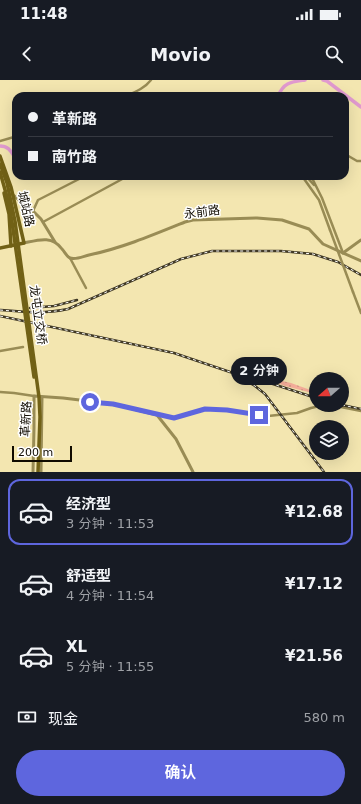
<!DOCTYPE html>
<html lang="zh">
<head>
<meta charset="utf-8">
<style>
	body { margin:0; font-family:"DejaVu Sans","Noto Sans SC",sans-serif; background:#242831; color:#f1f3f6; height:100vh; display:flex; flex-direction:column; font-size:15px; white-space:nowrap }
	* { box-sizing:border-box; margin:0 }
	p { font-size:13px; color:#9ea1a6 }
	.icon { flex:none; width:22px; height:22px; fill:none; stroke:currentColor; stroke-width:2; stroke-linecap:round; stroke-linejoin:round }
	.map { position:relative; height:392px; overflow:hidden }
	.sheet { display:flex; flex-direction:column; background:#171b24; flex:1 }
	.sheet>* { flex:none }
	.hud { position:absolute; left:12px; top:12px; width:337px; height:88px; border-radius:12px; box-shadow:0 4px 16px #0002; display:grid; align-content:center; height:88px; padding:0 16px; background:#171b24 }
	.needle { width:26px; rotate:249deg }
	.buttons { position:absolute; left:309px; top:292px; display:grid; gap:8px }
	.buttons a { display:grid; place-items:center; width:40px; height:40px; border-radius:50%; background:#171b24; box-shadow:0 4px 16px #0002; font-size:20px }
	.scale { position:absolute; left:12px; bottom:10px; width:60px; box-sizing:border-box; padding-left:4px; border:2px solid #100b00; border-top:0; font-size:11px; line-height:14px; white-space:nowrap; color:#100b00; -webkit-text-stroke:3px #fff; paint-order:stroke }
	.end { position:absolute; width:18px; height:18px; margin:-9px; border:5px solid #5e66de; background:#fff; box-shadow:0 0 0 2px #fff }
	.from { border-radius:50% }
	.bubble { position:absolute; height:28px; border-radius:14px; background:#171b24; box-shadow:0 4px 16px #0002; font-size:13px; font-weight:600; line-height:28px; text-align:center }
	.hud b { display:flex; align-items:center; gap:14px; height:38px; font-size:15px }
	.hud b+b { border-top:1px solid #363941 }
	.hud i { width:10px; height:10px; background:#f1f3f6 }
	ul { padding:7px 0 0; list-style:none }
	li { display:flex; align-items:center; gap:12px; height:66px; margin:0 8px 6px; padding:0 8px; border:2px solid transparent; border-radius:12px }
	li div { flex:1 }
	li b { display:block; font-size:15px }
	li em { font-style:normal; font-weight:600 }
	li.current { border-color:#5e66de }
	li>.icon { width:36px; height:36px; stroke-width:1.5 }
	.pay { display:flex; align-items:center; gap:10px; height:44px; padding:0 16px; font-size:15px }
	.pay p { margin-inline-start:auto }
	.cta { display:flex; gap:8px; margin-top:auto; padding:8px 16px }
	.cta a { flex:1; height:46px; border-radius:24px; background:#5e66de; color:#fff; font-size:16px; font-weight:600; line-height:46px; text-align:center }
	.status { display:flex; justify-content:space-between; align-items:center; height:28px; padding:0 20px; background:#171b24; direction:ltr }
	.status svg { height:11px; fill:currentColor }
	header { display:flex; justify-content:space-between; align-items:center; height:52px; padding:0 16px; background:#171b24; font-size:18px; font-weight:600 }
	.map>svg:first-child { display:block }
</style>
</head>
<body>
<div class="status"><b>11:48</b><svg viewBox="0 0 49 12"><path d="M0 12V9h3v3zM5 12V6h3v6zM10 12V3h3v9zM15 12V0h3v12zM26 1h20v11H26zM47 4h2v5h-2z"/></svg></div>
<header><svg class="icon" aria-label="back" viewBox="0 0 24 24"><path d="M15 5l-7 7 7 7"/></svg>Movio<svg class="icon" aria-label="search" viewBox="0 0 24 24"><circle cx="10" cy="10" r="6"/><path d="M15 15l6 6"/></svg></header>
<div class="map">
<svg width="361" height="392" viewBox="0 0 361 392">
	<defs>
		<pattern id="grass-dots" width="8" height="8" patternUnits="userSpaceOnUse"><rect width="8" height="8" fill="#f5ae9a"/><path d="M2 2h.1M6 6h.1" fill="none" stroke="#d19483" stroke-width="1.8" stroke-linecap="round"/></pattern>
	</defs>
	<rect width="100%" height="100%" fill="#f3e6b0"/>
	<path fill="url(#grass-dots)" d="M260,296L291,303L316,312V314L285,306Z"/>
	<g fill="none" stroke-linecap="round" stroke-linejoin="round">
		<g stroke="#e19acf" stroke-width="3.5">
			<path d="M323,0L327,1L361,27"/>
			<path d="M278,16C284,2 291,2 305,0"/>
			<path d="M0,66C9,66 11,72 16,79"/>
		</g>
		<g stroke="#998c55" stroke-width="2.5">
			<path d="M126,16C135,12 145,8 151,0"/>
			<path d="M0,61L14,57L16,61"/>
			<path d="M345,74L357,81H361"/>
			<path d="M302,96L319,120L330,150"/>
			<path d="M306,96L314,105"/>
			<path d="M311,96L322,118L343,173"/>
			<path d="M33,131L38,120L42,118L85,96"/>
			<path d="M43,142L126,97"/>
			<path d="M70,178L86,208"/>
			<path d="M353,212L361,233"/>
			<path d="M0,271L23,267"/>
			<path d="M0,312L14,313L34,316"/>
			<path d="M157,335L174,338L205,329L228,330L268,336L297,333L311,328L324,325L336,326L361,331"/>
		</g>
		<g stroke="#998c55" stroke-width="3">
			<path d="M13,115L34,132L41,139L55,162"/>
			<path d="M24,163C38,160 52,155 62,169C65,172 67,177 70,178C76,180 84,176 89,175C122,168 153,155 185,142L193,140L257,138L282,140L309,149L323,164L361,181"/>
			<path d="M343,173L361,160"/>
			<path d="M33,392L34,348V316L63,318L113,324L157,335L176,359L193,392"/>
			<path d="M41,392L42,317"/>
		</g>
		<g stroke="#716116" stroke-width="3.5">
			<path d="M0,76L11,107L24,163L0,168"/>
			<path d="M4,113L9,134L11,166"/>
		</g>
		<defs>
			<g id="rail">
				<path d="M30,228L54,226L77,220"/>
				<path d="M0,230C23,232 45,234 68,229L181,179L212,171H281L313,174L338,182L361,195"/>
				<path d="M0,236L174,273L233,293L255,306L265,314L324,392"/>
				<path d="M242,294L316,318"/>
				<path d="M342,325L361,329"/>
			</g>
		</defs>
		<use href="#rail" stroke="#403925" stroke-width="2.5"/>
		<use href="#rail" stroke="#fff" stroke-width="1" stroke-dasharray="3" stroke-linecap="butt"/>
		<path stroke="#998c55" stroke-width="2.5" d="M330,150L353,212"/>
		<g stroke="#716116" stroke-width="3.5">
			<path d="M0,84L7,103L15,141L39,317L40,337L38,392"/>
			<path d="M0,92L9,124L12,142L34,297"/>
		</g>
	</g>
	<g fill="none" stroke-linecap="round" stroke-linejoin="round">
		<path stroke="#5e66de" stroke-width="5" d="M90,322L113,324L174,338L205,329L227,330L259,335"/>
	</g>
	<g text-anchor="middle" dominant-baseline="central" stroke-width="3" stroke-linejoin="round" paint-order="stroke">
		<g font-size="12" fill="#100b00" stroke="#fff">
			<text transform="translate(26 129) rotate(77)">城站路</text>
			<text transform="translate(202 132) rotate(-7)">永前路</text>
			<text transform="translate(38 235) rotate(82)">龙屯立交桥</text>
			<text transform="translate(26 339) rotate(-87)">革新路</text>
		</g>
	</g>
</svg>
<div class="buttons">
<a><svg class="needle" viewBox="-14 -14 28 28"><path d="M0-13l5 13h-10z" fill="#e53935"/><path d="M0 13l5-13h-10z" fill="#9ea1a6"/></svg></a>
<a><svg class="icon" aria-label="layers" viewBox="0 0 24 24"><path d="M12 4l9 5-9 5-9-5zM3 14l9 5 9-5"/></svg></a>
</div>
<div class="scale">200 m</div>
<i class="end from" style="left:90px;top:322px"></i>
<i class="end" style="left:259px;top:335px"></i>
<div class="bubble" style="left:231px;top:277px;width:56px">2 分钟</div>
<div class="hud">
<b><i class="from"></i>革新路</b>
<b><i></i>南竹路</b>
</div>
</div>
<section class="sheet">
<ul>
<li class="current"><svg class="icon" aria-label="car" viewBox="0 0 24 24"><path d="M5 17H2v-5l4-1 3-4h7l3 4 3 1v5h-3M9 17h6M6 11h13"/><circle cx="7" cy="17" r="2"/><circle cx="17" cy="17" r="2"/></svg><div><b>经济型</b><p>3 分钟 · 11:53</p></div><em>¥12.68</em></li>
<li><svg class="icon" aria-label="car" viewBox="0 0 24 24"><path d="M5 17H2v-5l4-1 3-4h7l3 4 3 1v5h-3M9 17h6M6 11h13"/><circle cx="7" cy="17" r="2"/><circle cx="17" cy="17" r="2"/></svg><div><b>舒适型</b><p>4 分钟 · 11:54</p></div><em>¥17.12</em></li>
<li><svg class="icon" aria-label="car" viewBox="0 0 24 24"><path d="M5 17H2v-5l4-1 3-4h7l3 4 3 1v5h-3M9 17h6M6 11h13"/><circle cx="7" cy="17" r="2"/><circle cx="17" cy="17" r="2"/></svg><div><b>XL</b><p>5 分钟 · 11:55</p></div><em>¥21.56</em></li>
</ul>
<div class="pay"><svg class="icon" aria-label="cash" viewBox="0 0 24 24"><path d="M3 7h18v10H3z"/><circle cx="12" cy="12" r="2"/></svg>现金<p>580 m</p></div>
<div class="cta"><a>确认</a></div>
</section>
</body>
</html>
